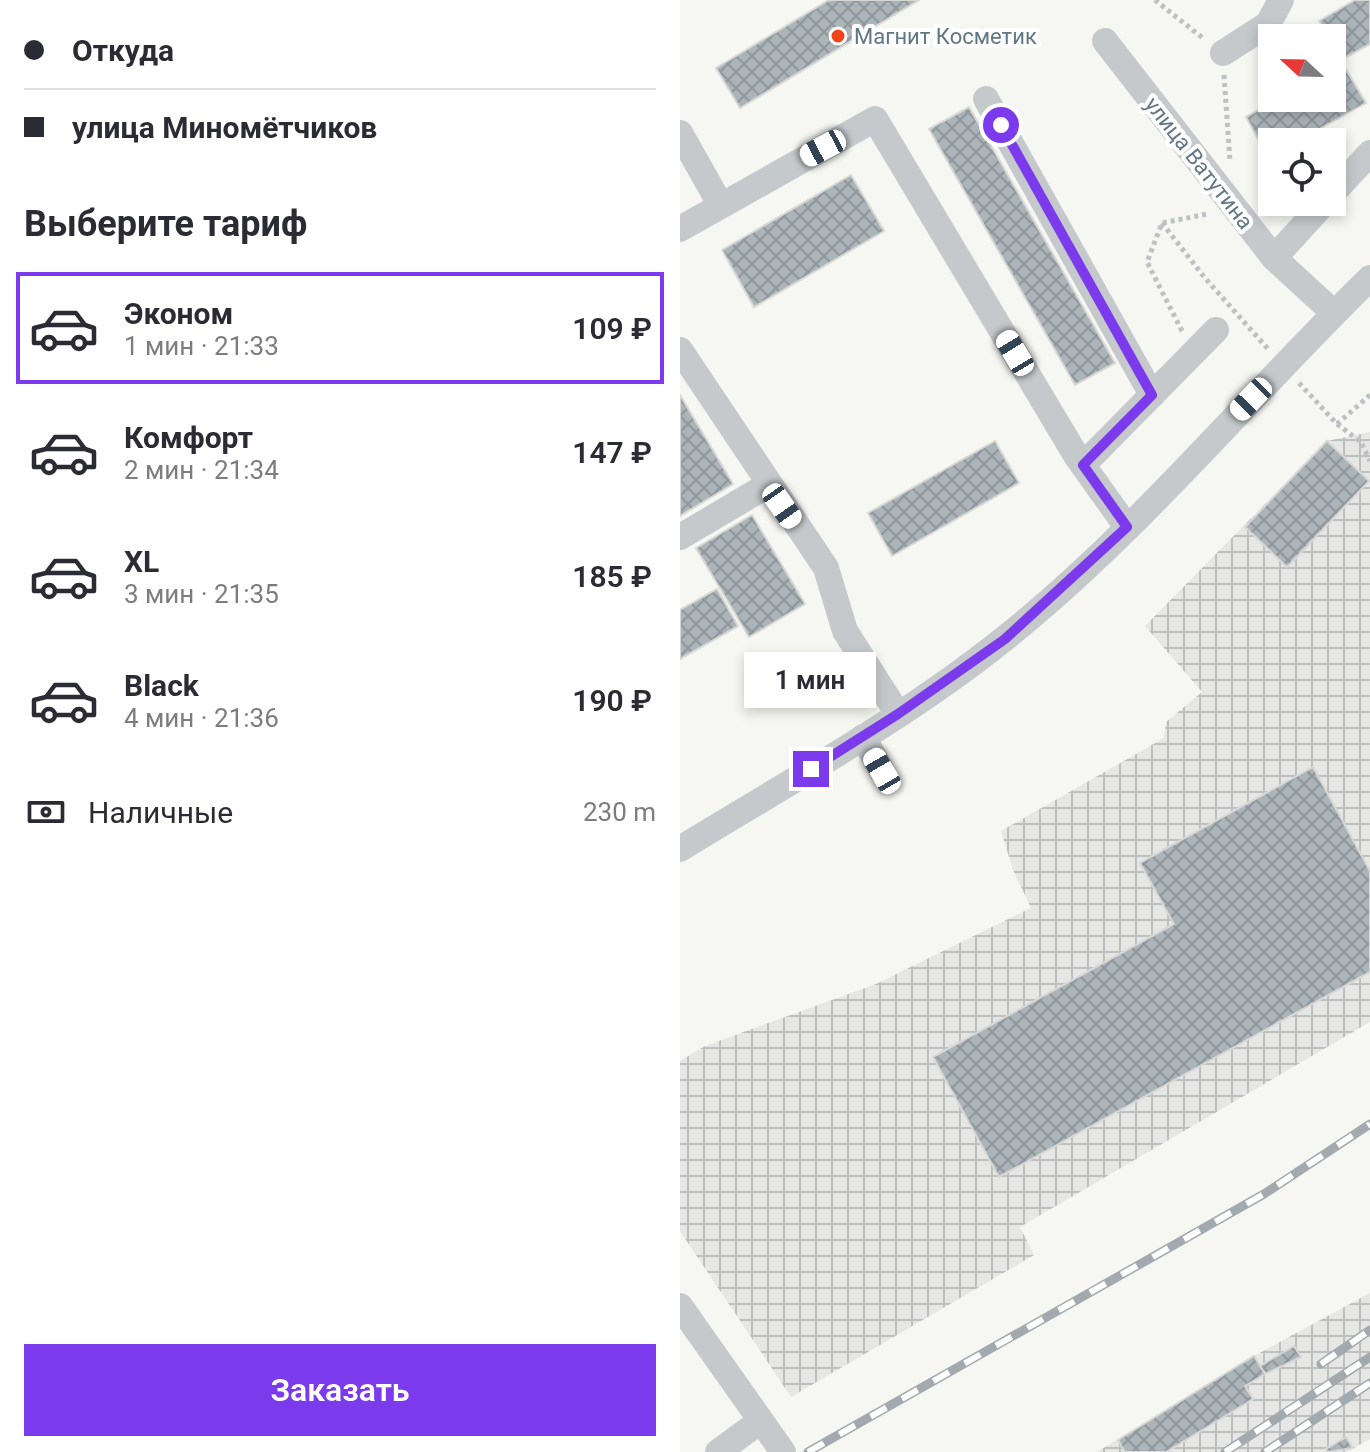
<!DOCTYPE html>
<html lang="ru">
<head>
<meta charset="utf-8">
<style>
	body { margin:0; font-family:Roboto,sans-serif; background:#f7f7f7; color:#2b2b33; height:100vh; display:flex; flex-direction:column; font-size:30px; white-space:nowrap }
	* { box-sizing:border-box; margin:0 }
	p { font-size:26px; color:#7c7c81 }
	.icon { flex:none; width:44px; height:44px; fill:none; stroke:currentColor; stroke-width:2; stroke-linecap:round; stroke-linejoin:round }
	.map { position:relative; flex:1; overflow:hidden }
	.details { display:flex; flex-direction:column; background:#fff; width:680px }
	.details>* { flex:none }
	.top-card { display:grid; align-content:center; height:176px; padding:0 24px; background:#fff }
	.needle { width:52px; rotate:292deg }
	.tools { position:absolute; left:578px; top:24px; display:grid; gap:16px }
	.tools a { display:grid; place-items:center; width:88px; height:88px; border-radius:0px; background:#fff; box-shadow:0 4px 12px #0003; font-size:40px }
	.end { position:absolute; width:36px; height:36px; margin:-18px; border:10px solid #7c3aed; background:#fff; box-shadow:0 0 0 4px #fff }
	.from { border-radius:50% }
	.bubble { position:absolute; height:56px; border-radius:0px; background:#fff; box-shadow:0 4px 12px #0003; font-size:26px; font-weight:600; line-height:56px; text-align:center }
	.car { position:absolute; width:24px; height:48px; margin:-24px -12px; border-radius:10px; box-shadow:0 0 6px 2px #0007; background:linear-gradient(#fff 24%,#345 0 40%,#fff 0 76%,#345 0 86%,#fff 0) }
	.top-card b { display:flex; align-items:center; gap:28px; height:76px; font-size:30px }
	.top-card b+b { border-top:2px solid #e1e1e2 }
	.top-card i { width:20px; height:20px; background:#2b2b33 }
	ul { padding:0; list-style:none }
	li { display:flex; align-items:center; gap:24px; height:112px; margin:0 16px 12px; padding:0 8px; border:4px solid transparent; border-radius:0px }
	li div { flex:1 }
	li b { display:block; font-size:30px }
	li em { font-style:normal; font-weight:600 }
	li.on { border-color:#7c3aed }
	li>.icon { width:72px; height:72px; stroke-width:1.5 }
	h2 { padding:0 24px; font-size:36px; line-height:96px }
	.pay { display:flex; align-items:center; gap:20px; height:88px; padding:0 24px; font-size:30px }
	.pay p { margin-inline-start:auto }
	.action { display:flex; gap:16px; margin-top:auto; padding:16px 24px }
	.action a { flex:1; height:92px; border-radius:0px; background:#7c3aed; color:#fff; font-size:32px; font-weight:600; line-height:92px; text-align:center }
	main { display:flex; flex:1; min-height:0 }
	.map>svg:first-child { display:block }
</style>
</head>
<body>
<main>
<section class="details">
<div class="top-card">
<b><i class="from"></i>Откуда</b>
<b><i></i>улица Миномётчиков</b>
</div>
<h2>Выберите тариф</h2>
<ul>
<li class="on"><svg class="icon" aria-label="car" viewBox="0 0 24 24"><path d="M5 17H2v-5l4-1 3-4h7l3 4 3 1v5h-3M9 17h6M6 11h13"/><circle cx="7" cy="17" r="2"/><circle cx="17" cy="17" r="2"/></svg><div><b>Эконом</b><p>1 мин · 21:33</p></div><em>109 ₽</em></li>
<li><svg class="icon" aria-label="car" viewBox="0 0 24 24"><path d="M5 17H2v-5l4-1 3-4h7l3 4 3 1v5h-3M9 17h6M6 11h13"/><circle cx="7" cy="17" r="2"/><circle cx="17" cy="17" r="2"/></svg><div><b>Комфорт</b><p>2 мин · 21:34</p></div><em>147 ₽</em></li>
<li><svg class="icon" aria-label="car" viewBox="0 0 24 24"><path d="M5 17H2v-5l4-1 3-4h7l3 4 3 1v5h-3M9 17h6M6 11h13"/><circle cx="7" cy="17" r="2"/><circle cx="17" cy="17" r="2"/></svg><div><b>XL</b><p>3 мин · 21:35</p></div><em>185 ₽</em></li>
<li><svg class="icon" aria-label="car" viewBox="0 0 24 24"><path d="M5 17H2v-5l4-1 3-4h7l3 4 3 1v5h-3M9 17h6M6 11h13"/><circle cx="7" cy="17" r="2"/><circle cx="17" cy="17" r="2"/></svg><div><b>Black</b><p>4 мин · 21:36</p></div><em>190 ₽</em></li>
</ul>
<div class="pay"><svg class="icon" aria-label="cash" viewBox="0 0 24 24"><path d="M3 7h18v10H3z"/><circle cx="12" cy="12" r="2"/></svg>Наличные<p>230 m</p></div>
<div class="action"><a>Заказать</a></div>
</section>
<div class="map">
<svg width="690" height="1452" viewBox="0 0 690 1452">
	<defs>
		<pattern id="industrial-grid" width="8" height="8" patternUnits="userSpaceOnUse" patternTransform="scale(2)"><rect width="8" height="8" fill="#e6e7e5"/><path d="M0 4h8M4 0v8" fill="none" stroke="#bec0bf"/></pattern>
		<pattern id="building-cross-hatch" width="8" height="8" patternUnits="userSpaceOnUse" patternTransform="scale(2)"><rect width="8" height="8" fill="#abb4b9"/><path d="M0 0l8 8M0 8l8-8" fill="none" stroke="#8f979c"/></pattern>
	</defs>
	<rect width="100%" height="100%" fill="#f6f6f2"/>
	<g fill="url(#industrial-grid)">
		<path d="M690,432V1022L340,1227L354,1255L111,1397L0,1231V1061L25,1046L196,984L351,908L333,870L321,831L484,738L486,722L522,692L465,626L647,441Z"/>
		<path d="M690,1293V1439L667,1452H417L574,1356Z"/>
	</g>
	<g fill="url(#building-cross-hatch)" stroke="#d7d7d5" stroke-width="2">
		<path d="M149,0H239L60,108L36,68Z"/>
		<path d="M675,0H690V44L661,60L652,38L639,21Z"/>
		<path d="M662,63L686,103L616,142H592V155L588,158L566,117L599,98H652V68Z"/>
		<path d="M289,107L435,363L395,385L249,129Z"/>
		<path d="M171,175L204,231L74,307L42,250Z"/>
		<path d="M0,395L53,484L0,516Z"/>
		<path d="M315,441L339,483L212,556L188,513Z"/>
		<path d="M647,441L689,481L607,567L565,527Z"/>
		<path d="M72,515L125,604L69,637L16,548Z"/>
		<path d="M37,589L58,626L0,659V610Z"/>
		<path d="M633,767L690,871V972L319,1177L253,1057L494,924L460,863Z"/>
		<path d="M614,1346L621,1357L585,1374L580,1366Z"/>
		<path d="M574,1356L585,1374L565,1386L573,1399L486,1452H445L438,1440Z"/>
		<path d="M666,1437L673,1448L647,1452L646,1449Z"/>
	</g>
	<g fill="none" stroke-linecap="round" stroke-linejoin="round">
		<g stroke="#bec1c3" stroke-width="5" stroke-dasharray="4 4" stroke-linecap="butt">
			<path d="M475,0L524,39"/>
			<path d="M544,75L550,161"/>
			<path d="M482,223L525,278L588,349"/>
			<path d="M502,331L467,262L482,223L527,214"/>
			<path d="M619,383L657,424L681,442L690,461"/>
			<path d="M657,424L690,395"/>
		</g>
		<g stroke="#c5c9cc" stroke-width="26">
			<path d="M425,41L594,258L654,313"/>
			<path d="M543,53L588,24L601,0"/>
			<path d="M306,99L472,395"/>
			<path d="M0,133L40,204"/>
			<path d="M652,194L690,153"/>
			<path d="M0,229L195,119L397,457L447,527"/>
			<path d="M594,258L645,202"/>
			<path d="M0,350L146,568L165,631L218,714"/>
			<path d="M403,465L536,330"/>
			<path d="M0,537L88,485"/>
			<path d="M183,737L202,771"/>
			<path d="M0,849C109,782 224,719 324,639C458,532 568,397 690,278"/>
			<path d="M0,1306L103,1452"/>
			<path d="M38,1452L79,1422"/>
		</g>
		<defs>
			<g id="rail">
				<path d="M641,1364L690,1330"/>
				<path d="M128,1452L584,1194L690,1124"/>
				<path d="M545,1452L690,1357"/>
				<path d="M585,1452L690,1383"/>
			</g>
		</defs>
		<use href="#rail" stroke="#a3aaaf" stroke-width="9"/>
		<use href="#rail" stroke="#fff" stroke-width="6" stroke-dasharray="18" stroke-linecap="butt"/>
	</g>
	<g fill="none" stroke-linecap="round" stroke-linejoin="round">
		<path stroke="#7c3aed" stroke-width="10" d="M131,769L218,714L325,639L447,527L403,465L472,395L321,125"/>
	</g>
	<circle fill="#ef4318" stroke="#fff" stroke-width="3" cx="158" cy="36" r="8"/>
	<g text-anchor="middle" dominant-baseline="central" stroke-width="8" stroke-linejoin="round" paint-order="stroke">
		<g font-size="22" fill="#627785" stroke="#fff" text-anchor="start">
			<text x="174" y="36">Магнит Косметик</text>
		</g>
		<g font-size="22" fill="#627785" stroke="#fff">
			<text transform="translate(519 163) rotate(52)">улица Ватутина</text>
		</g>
	</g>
</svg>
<div class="tools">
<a><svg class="needle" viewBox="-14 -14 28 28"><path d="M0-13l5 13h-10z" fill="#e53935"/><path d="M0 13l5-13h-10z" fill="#7c7c81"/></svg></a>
<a><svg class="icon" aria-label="locate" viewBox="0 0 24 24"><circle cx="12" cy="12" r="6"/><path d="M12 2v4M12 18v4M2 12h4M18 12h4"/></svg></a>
</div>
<i class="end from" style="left:321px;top:125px"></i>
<i class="end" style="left:131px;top:769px"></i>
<div class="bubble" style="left:64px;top:652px;width:132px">1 мин</div>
<i class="car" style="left:143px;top:148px;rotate:242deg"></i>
<i class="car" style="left:335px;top:353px;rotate:329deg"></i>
<i class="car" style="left:571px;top:399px;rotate:224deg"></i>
<i class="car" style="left:102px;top:506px;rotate:145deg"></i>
<i class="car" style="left:202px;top:771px;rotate:330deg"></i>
</div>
</main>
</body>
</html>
